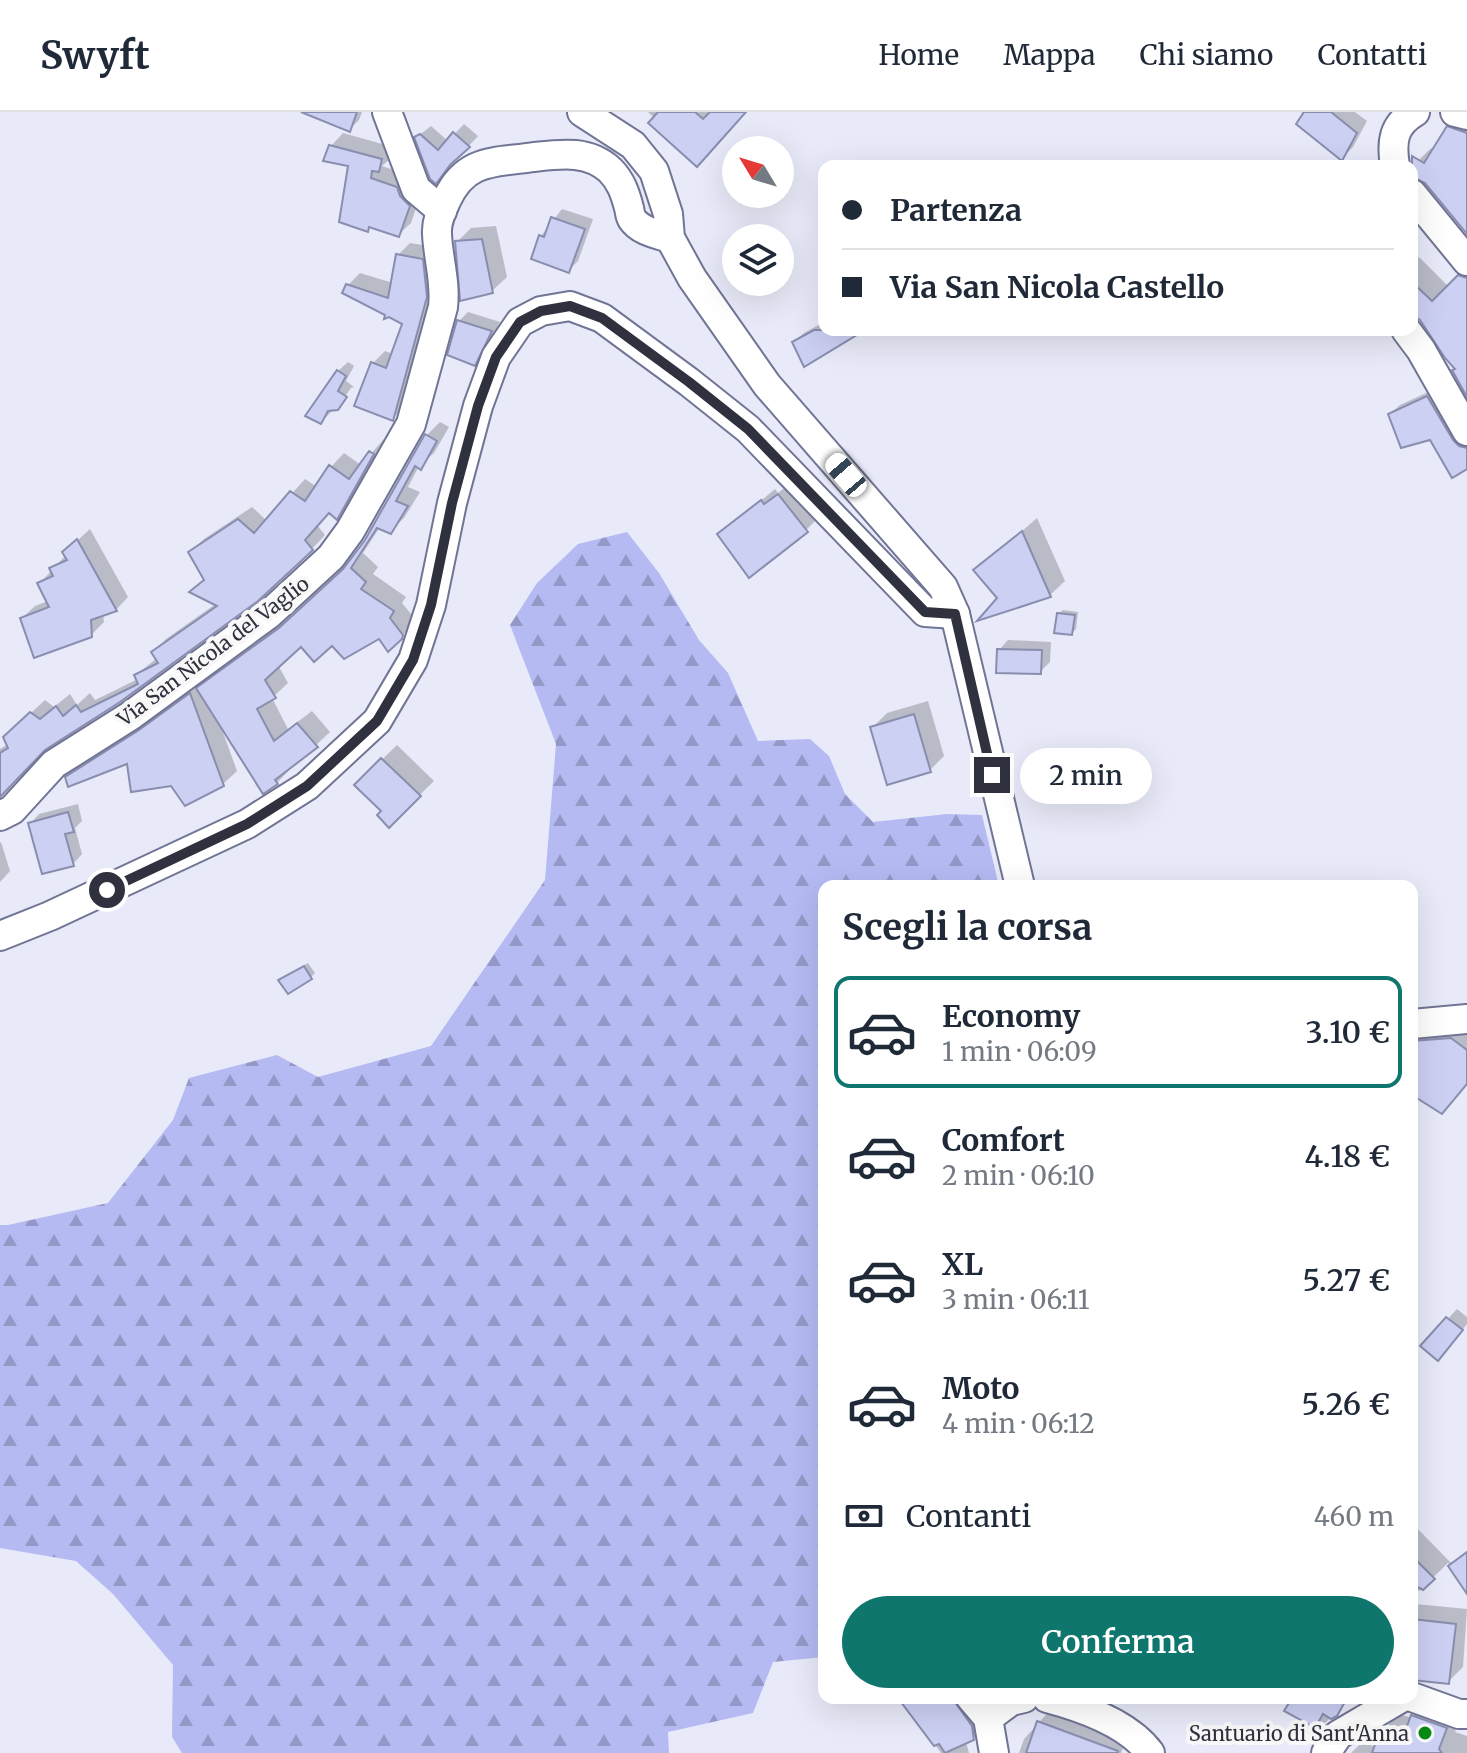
<!DOCTYPE html>
<html lang="it">
<head>
<meta charset="utf-8">
<style>
	body { margin:0; font-family:Merriweather,serif; background:#f2f2f3; color:#1f2937; height:100vh; display:flex; flex-direction:column; font-size:30px; white-space:nowrap }
	* { box-sizing:border-box; margin:0 }
	p { font-size:26px; color:#747a83 }
	.icon { flex:none; width:44px; height:44px; fill:none; stroke:currentColor; stroke-width:2; stroke-linecap:round; stroke-linejoin:round }
	.map { position:relative; flex:1; overflow:hidden }
	.details { position:absolute; left:818px; top:768px; width:600px; height:824px; display:flex; flex-direction:column; background:#fff; border-radius:16px; box-shadow:0 8px 32px #0002 }
	.details>* { flex:none }
	.hud { position:absolute; left:818px; top:48px; width:600px; height:176px; border-radius:16px; box-shadow:0 8px 32px #0002; display:grid; align-content:center; height:176px; padding:0 24px; background:#fff }
	.needle { width:52px; rotate:308deg }
	.buttons { position:absolute; left:722px; top:24px; display:grid; gap:16px }
	.buttons a { display:grid; place-items:center; width:72px; height:72px; border-radius:50%; background:#fff; box-shadow:0 8px 32px #0002; font-size:40px }
	.end { position:absolute; width:36px; height:36px; margin:-18px; border:10px solid #30313f; background:#fff; box-shadow:0 0 0 4px #fff }
	.from { border-radius:50% }
	.bubble { position:absolute; height:56px; border-radius:28px; background:#fff; box-shadow:0 8px 32px #0002; font-size:26px; font-weight:600; line-height:56px; text-align:center }
	.car { position:absolute; width:24px; height:48px; margin:-24px -12px; border-radius:10px; box-shadow:0 0 6px 2px #0007; background:linear-gradient(#fff 24%,#345 0 40%,#fff 0 76%,#345 0 86%,#fff 0) }
	.hud b { display:flex; align-items:center; gap:28px; height:76px; font-size:30px }
	.hud b+b { border-top:2px solid #e0e1e3 }
	.hud i { width:20px; height:20px; background:#1f2937 }
	ul { padding:0; list-style:none }
	li { display:flex; align-items:center; gap:24px; height:112px; margin:0 16px 12px; padding:0 8px; border:4px solid transparent; border-radius:16px }
	li div { flex:1 }
	li b { display:block; font-size:30px }
	li em { font-style:normal; font-weight:600 }
	li.active { border-color:#0f766e }
	li>.icon { width:72px; height:72px; stroke-width:1.5 }
	h2 { padding:0 24px; font-size:36px; line-height:96px }
	.pay { display:flex; align-items:center; gap:20px; height:88px; padding:0 24px; font-size:30px }
	.pay p { margin-inline-start:auto }
	.action { display:flex; gap:16px; margin-top:auto; padding:16px 24px }
	.action a { flex:1; height:92px; border-radius:48px; background:#0f766e; color:#fff; font-size:32px; font-weight:600; line-height:92px; text-align:center }
	header { display:flex; align-items:center; gap:48px; box-sizing:border-box; height:112px; padding:0 40px; background:#fff; border-bottom:2px solid #e0e1e3 }
	header strong { font-size:38px }
	nav { display:flex; gap:44px; margin-inline-start:auto; font-size:28px }
	.map>svg:first-child { display:block }
</style>
</head>
<body>
<header>
<strong>Swyft</strong>
<nav><a>Home</a><a>Mappa</a><a>Chi siamo</a><a>Contatti</a></nav>
</header>
<div class="map">
<svg width="1467" height="1641" viewBox="0 0 1467 1641">
	<defs>
		<pattern id="forest-firs" width="22" height="20" patternUnits="userSpaceOnUse" patternTransform="scale(2)"><rect width="22" height="20" fill="#b5baf3"/><path d="M5 1l3.5 6h-7zM16 11l3.5 6h-7z" fill="#9498c6"/></pattern>
	</defs>
	<rect width="100%" height="100%" fill="#e8eaf9"/>
	<path fill="url(#forest-firs)" d="M627,420L659,461L699,528L728,561L758,629L810,627L829,644L845,682L873,710L947,702L982,703L999,774H824V1545L773,1550L753,1601L668,1620L669,1641H182L172,1625L173,1553L113,1482L76,1449L0,1436V1113H8L108,1091L173,1008L189,966L277,943L318,965L431,934L545,768L556,632L510,513L537,471L578,432Z"/>
	<g fill="#0003">
		<path d="M332,0H362L359,8L349,18Z"/>
		<path d="M648,0H745L710,39L655,7Z"/>
		<path d="M1301,0H1355L1367,9L1353,35L1342,46Z"/>
		<path d="M1464,0H1467V119L1426,70L1412,62L1414,53L1430,37L1437,34L1448,16Z"/>
		<path d="M464,12L478,24L436,69L417,25L431,14L448,29Z"/>
		<path d="M343,21L393,35L391,46L382,54L409,63L421,81L411,111L398,123L371,114L368,117L350,52L331,34Z"/>
		<path d="M562,97L593,107L578,149L569,158L541,124Z"/>
		<path d="M496,114L507,165L492,179L457,130L471,116Z"/>
		<path d="M410,131L434,135L438,172L405,294L393,306L373,251L385,239L393,242L404,211L348,173L360,161L393,171L398,143Z"/>
		<path d="M1419,145L1449,175L1467,156V281L1457,256L1421,206L1412,200V152Z"/>
		<path d="M468,200L500,210L484,242L474,252L459,209Z"/>
		<path d="M824,210V218H856L794,230L804,221Z"/>
		<path d="M348,250L354,254L346,269L354,275L351,276L341,290L321,310L338,259Z"/>
		<path d="M1437,276L1460,317L1452,325L1390,302L1400,293Z"/>
		<path d="M440,310L449,315L434,341L419,354L408,375L420,380L404,406L390,419L380,415L363,441L378,455L373,462L406,485L402,491L416,508L415,511L388,537L379,524L332,531L302,532L278,553L288,571L272,586L288,617L312,599L330,620L316,633L289,655L290,657L277,671L221,615L237,659L222,673L172,672L128,650L67,666L82,651L205,570L295,502L347,455L366,429L426,324Z"/>
		<path d="M384,327L386,328L350,392L337,405L330,399L317,413L325,423L312,437L257,487L119,588L46,635L0,683V637L8,632L19,612L45,588L54,595L70,582L77,593L90,581L95,588L138,567L136,563L157,546L153,540L166,527L217,491L193,479L205,466L190,440L204,427L252,395L267,409L305,367L317,375L331,355L344,341L361,353Z"/>
		<path d="M792,370L819,405L806,418L720,422L775,377L778,381Z"/>
		<path d="M1037,406L1065,469L1050,483L999,485L976,459Z"/>
		<path d="M90,417L128,485L116,498L103,502L104,510L91,523L22,506L35,494L48,489L39,472L66,443L65,440Z"/>
		<path d="M1063,498L1078,500L1076,517L1072,521L1058,502Z"/>
		<path d="M1008,528L1051,530L1050,550L1040,560L999,538Z"/>
		<path d="M928,589L944,644L930,658L872,616L887,601Z"/>
		<path d="M397,633L434,669L389,713L384,699L356,673Z"/>
		<path d="M78,692L82,709L75,716L82,742L73,752L30,712L39,702Z"/>
		<path d="M1,730L10,759L0,770V731Z"/>
		<path d="M308,851L315,861L311,865L285,864Z"/>
		<path d="M1467,914V972L1412,981V916Z"/>
		<path d="M1457,1197L1467,1205V1212L1447,1237L1423,1234Z"/>
		<path d="M1412,1411L1452,1452L1467,1439V1478L1448,1451L1419,1479L1412,1474Z"/>
		<path d="M1415,1492L1467,1497L1463,1555L1448,1570L1412,1566V1495Z"/>
		<path d="M901,1586H957L958,1590L988,1612L973,1626L966,1630L969,1641H941Z"/>
		<path d="M1294,1586H1351L1320,1616L1287,1598Z"/>
		<path d="M1429,1587L1462,1599L1455,1620L1467,1624V1641H1351L1362,1630L1376,1635L1382,1619L1399,1602L1412,1606Z"/>
		<path d="M1053,1595L1128,1624L1121,1641H1019L1024,1627Z"/>
	</g>
	<g fill="#ccd0f3" stroke="#898dae" stroke-width="2">
		<path d="M301,0H357L350,20Z"/>
		<path d="M658,0H695L703,7L710,0H746L697,55L648,11Z"/>
		<path d="M1304,0H1331L1357,21L1342,49L1296,12Z"/>
		<path d="M1447,14L1467,21V122L1425,71L1412,65V44L1424,51Z"/>
		<path d="M453,20L470,35L450,53L436,72L430,67L414,25L420,22L438,38Z"/>
		<path d="M329,33L382,47L379,60L372,59L371,66L397,75L400,84L410,94L399,125L369,115L368,120L339,110L348,54L323,49Z"/>
		<path d="M551,105L585,117L569,161L531,147L539,123L544,125Z"/>
		<path d="M482,127L493,181L460,189L455,129Z"/>
		<path d="M396,142L423,147L427,185L393,309L354,294L371,250L386,256L402,212L389,205L384,207L385,203L342,181L346,172L388,186Z"/>
		<path d="M1458,163L1467,166V285L1452,258L1455,257L1445,246L1420,208L1412,202V170L1432,189Z"/>
		<path d="M457,208L492,219L475,254L447,243Z"/>
		<path d="M814,218H865L804,255L792,230Z"/>
		<path d="M337,258L346,264L338,279L347,285L338,298L328,299L321,312L305,304Z"/>
		<path d="M1427,284L1453,328L1459,334L1467,336V357L1452,366L1430,328L1401,336L1388,302Z"/>
		<path d="M425,322L437,329L421,358L415,354L396,389L408,394L391,422L377,416L351,456L366,470L361,477L394,499L390,506L403,523L402,527L388,540L379,527L344,547L332,534L314,550L301,535L265,568L276,586L257,597L274,629L297,611L318,635L275,668L278,672L263,682L196,576L279,516L343,457L365,428Z"/>
		<path d="M369,339L374,342L337,408L329,401L305,428L313,438L258,489L120,590L45,638L0,685V641L8,636L3,625L30,600L40,607L56,594L63,604L76,593L81,600L138,572L134,563L158,551L151,540L217,494L189,480L204,468L188,440L238,407L254,421L290,379L305,389L329,353L349,367Z"/>
		<path d="M778,382L808,420L749,466L717,422L761,388L764,392Z"/>
		<path d="M1022,419L1051,485L977,509L997,486L973,458Z"/>
		<path d="M77,427L117,499L91,508L92,525L34,546L20,506L49,495L37,471L53,464L49,456L67,448L62,440Z"/>
		<path d="M1057,501L1075,503L1072,523L1054,521Z"/>
		<path d="M997,537L1042,538L1041,562L996,561Z"/>
		<path d="M190,581L224,674L185,694L171,674L131,680L127,652L68,675L65,665L139,618Z"/>
		<path d="M914,602L931,660L887,673L870,615Z"/>
		<path d="M381,646L421,684L389,716L377,703L381,699L354,673Z"/>
		<path d="M68,700L74,720L65,722L74,754L42,762L28,711Z"/>
		<path d="M304,854L312,867L288,882L278,868Z"/>
		<path d="M1451,926L1467,938V972L1442,1002L1412,983V929Z"/>
		<path d="M1446,1205L1463,1218L1438,1249L1420,1234Z"/>
		<path d="M1467,1440V1482L1448,1454Z"/>
		<path d="M1412,1444L1435,1467L1423,1478L1412,1472Z"/>
		<path d="M1412,1507L1456,1512L1449,1572L1412,1568Z"/>
		<path d="M898,1586H952L972,1614L974,1628L945,1641L939,1632L934,1634Z"/>
		<path d="M1292,1586H1347L1337,1604L1331,1607L1323,1602L1315,1616L1284,1599Z"/>
		<path d="M1411,1603L1447,1616L1439,1637L1442,1641H1372L1380,1618L1403,1625Z"/>
		<path d="M1037,1609L1118,1639V1641H1026Z"/>
	</g>
	<g fill="none" stroke-linecap="round" stroke-linejoin="round">
		<defs>
			<g id="minor">
				<path d="M387,0L416,77L442,99"/>
				<path d="M582,0L633,33L654,59L668,102L670,126L692,166L767,273L943,475L955,502L1020,774"/>
				<path d="M1455,0L1467,3"/>
				<path d="M1395,54C1391,30 1393,13 1415,0"/>
				<path d="M1412,82L1467,149"/>
				<path d="M1406,218L1421,238L1467,319"/>
				<path d="M0,704L12,698L54,652L130,604L269,502L331,445L350,419L411,312L443,195C446,170 438,146 437,122C436,109 442,98 447,87C466,46 495,51 534,45C561,42 588,38 610,58C621,69 625,81 629,96C630,100 630,104 632,107C640,119 657,122 670,126"/>
				<path d="M0,824L50,804L247,712L307,674L377,609L413,548L431,493L452,391L478,294L496,245L520,210L541,199L570,194L602,206L689,270L748,317L925,500L955,502"/>
				<path d="M1412,912L1467,907"/>
				<path d="M1412,1585L1459,1602H1467"/>
				<path d="M971,1586L988,1606L994,1641"/>
				<path d="M1047,1586C1081,1595 1129,1612 1150,1641"/>
				<path d="M988,1606L1011,1589L1024,1586"/>
				<path d="M1326,1641L1338,1623L1401,1586"/>
			</g>
		</defs>
		<use href="#minor" stroke="#717595" stroke-width="32"/>
		<use href="#minor" stroke="#fff" stroke-width="28"/>
	</g>
	<g fill="none" stroke-linecap="round" stroke-linejoin="round">
		<path stroke="#30313f" stroke-width="10" d="M107,778L247,712L307,674L377,609L413,548L431,493L452,391L478,294L496,245L520,210L541,199L570,194L602,206L689,270L748,317L925,500L955,502L992,663"/>
	</g>
	<circle fill="#058913" stroke="#f8f8f8" stroke-width="3" cx="1425" cy="1621" r="8"/>
	<g text-anchor="middle" dominant-baseline="central" stroke-width="8" stroke-linejoin="round" paint-order="stroke">
		<g font-size="20" fill="#30313f" stroke="#f8f8f8">
			<text transform="translate(213 539) rotate(-37)">Via San Nicola del Vaglio</text>
		</g>
		<g font-size="20" fill="#30313f" stroke="#f8f8f8" text-anchor="end">
			<text x="1409" y="1621">Santuario di Sant'Anna</text>
		</g>
	</g>
</svg>
<div class="buttons">
<a><svg class="needle" viewBox="-14 -14 28 28"><path d="M0-13l5 13h-10z" fill="#e53935"/><path d="M0 13l5-13h-10z" fill="#747a83"/></svg></a>
<a><svg class="icon" aria-label="layers" viewBox="0 0 24 24"><path d="M12 4l9 5-9 5-9-5zM3 14l9 5 9-5"/></svg></a>
</div>
<i class="end from" style="left:107px;top:778px"></i>
<i class="end" style="left:992px;top:663px"></i>
<div class="bubble" style="left:1020px;top:636px;width:132px">2 min</div>
<i class="car" style="left:846px;top:363px;rotate:319deg"></i>
<div class="hud">
<b><i class="from"></i>Partenza</b>
<b><i></i>Via San Nicola Castello</b>
</div>
<section class="details">
<h2>Scegli la corsa</h2>
<ul>
<li class="active"><svg class="icon" aria-label="car" viewBox="0 0 24 24"><path d="M5 17H2v-5l4-1 3-4h7l3 4 3 1v5h-3M9 17h6M6 11h13"/><circle cx="7" cy="17" r="2"/><circle cx="17" cy="17" r="2"/></svg><div><b>Economy</b><p>1 min · 06:09</p></div><em>3.10 €</em></li>
<li><svg class="icon" aria-label="car" viewBox="0 0 24 24"><path d="M5 17H2v-5l4-1 3-4h7l3 4 3 1v5h-3M9 17h6M6 11h13"/><circle cx="7" cy="17" r="2"/><circle cx="17" cy="17" r="2"/></svg><div><b>Comfort</b><p>2 min · 06:10</p></div><em>4.18 €</em></li>
<li><svg class="icon" aria-label="car" viewBox="0 0 24 24"><path d="M5 17H2v-5l4-1 3-4h7l3 4 3 1v5h-3M9 17h6M6 11h13"/><circle cx="7" cy="17" r="2"/><circle cx="17" cy="17" r="2"/></svg><div><b>XL</b><p>3 min · 06:11</p></div><em>5.27 €</em></li>
<li><svg class="icon" aria-label="car" viewBox="0 0 24 24"><path d="M5 17H2v-5l4-1 3-4h7l3 4 3 1v5h-3M9 17h6M6 11h13"/><circle cx="7" cy="17" r="2"/><circle cx="17" cy="17" r="2"/></svg><div><b>Moto</b><p>4 min · 06:12</p></div><em>5.26 €</em></li>
</ul>
<div class="pay"><svg class="icon" aria-label="cash" viewBox="0 0 24 24"><path d="M3 7h18v10H3z"/><circle cx="12" cy="12" r="2"/></svg>Contanti<p>460 m</p></div>
<div class="action"><a>Conferma</a></div>
</section>
</div>
</body>
</html>
